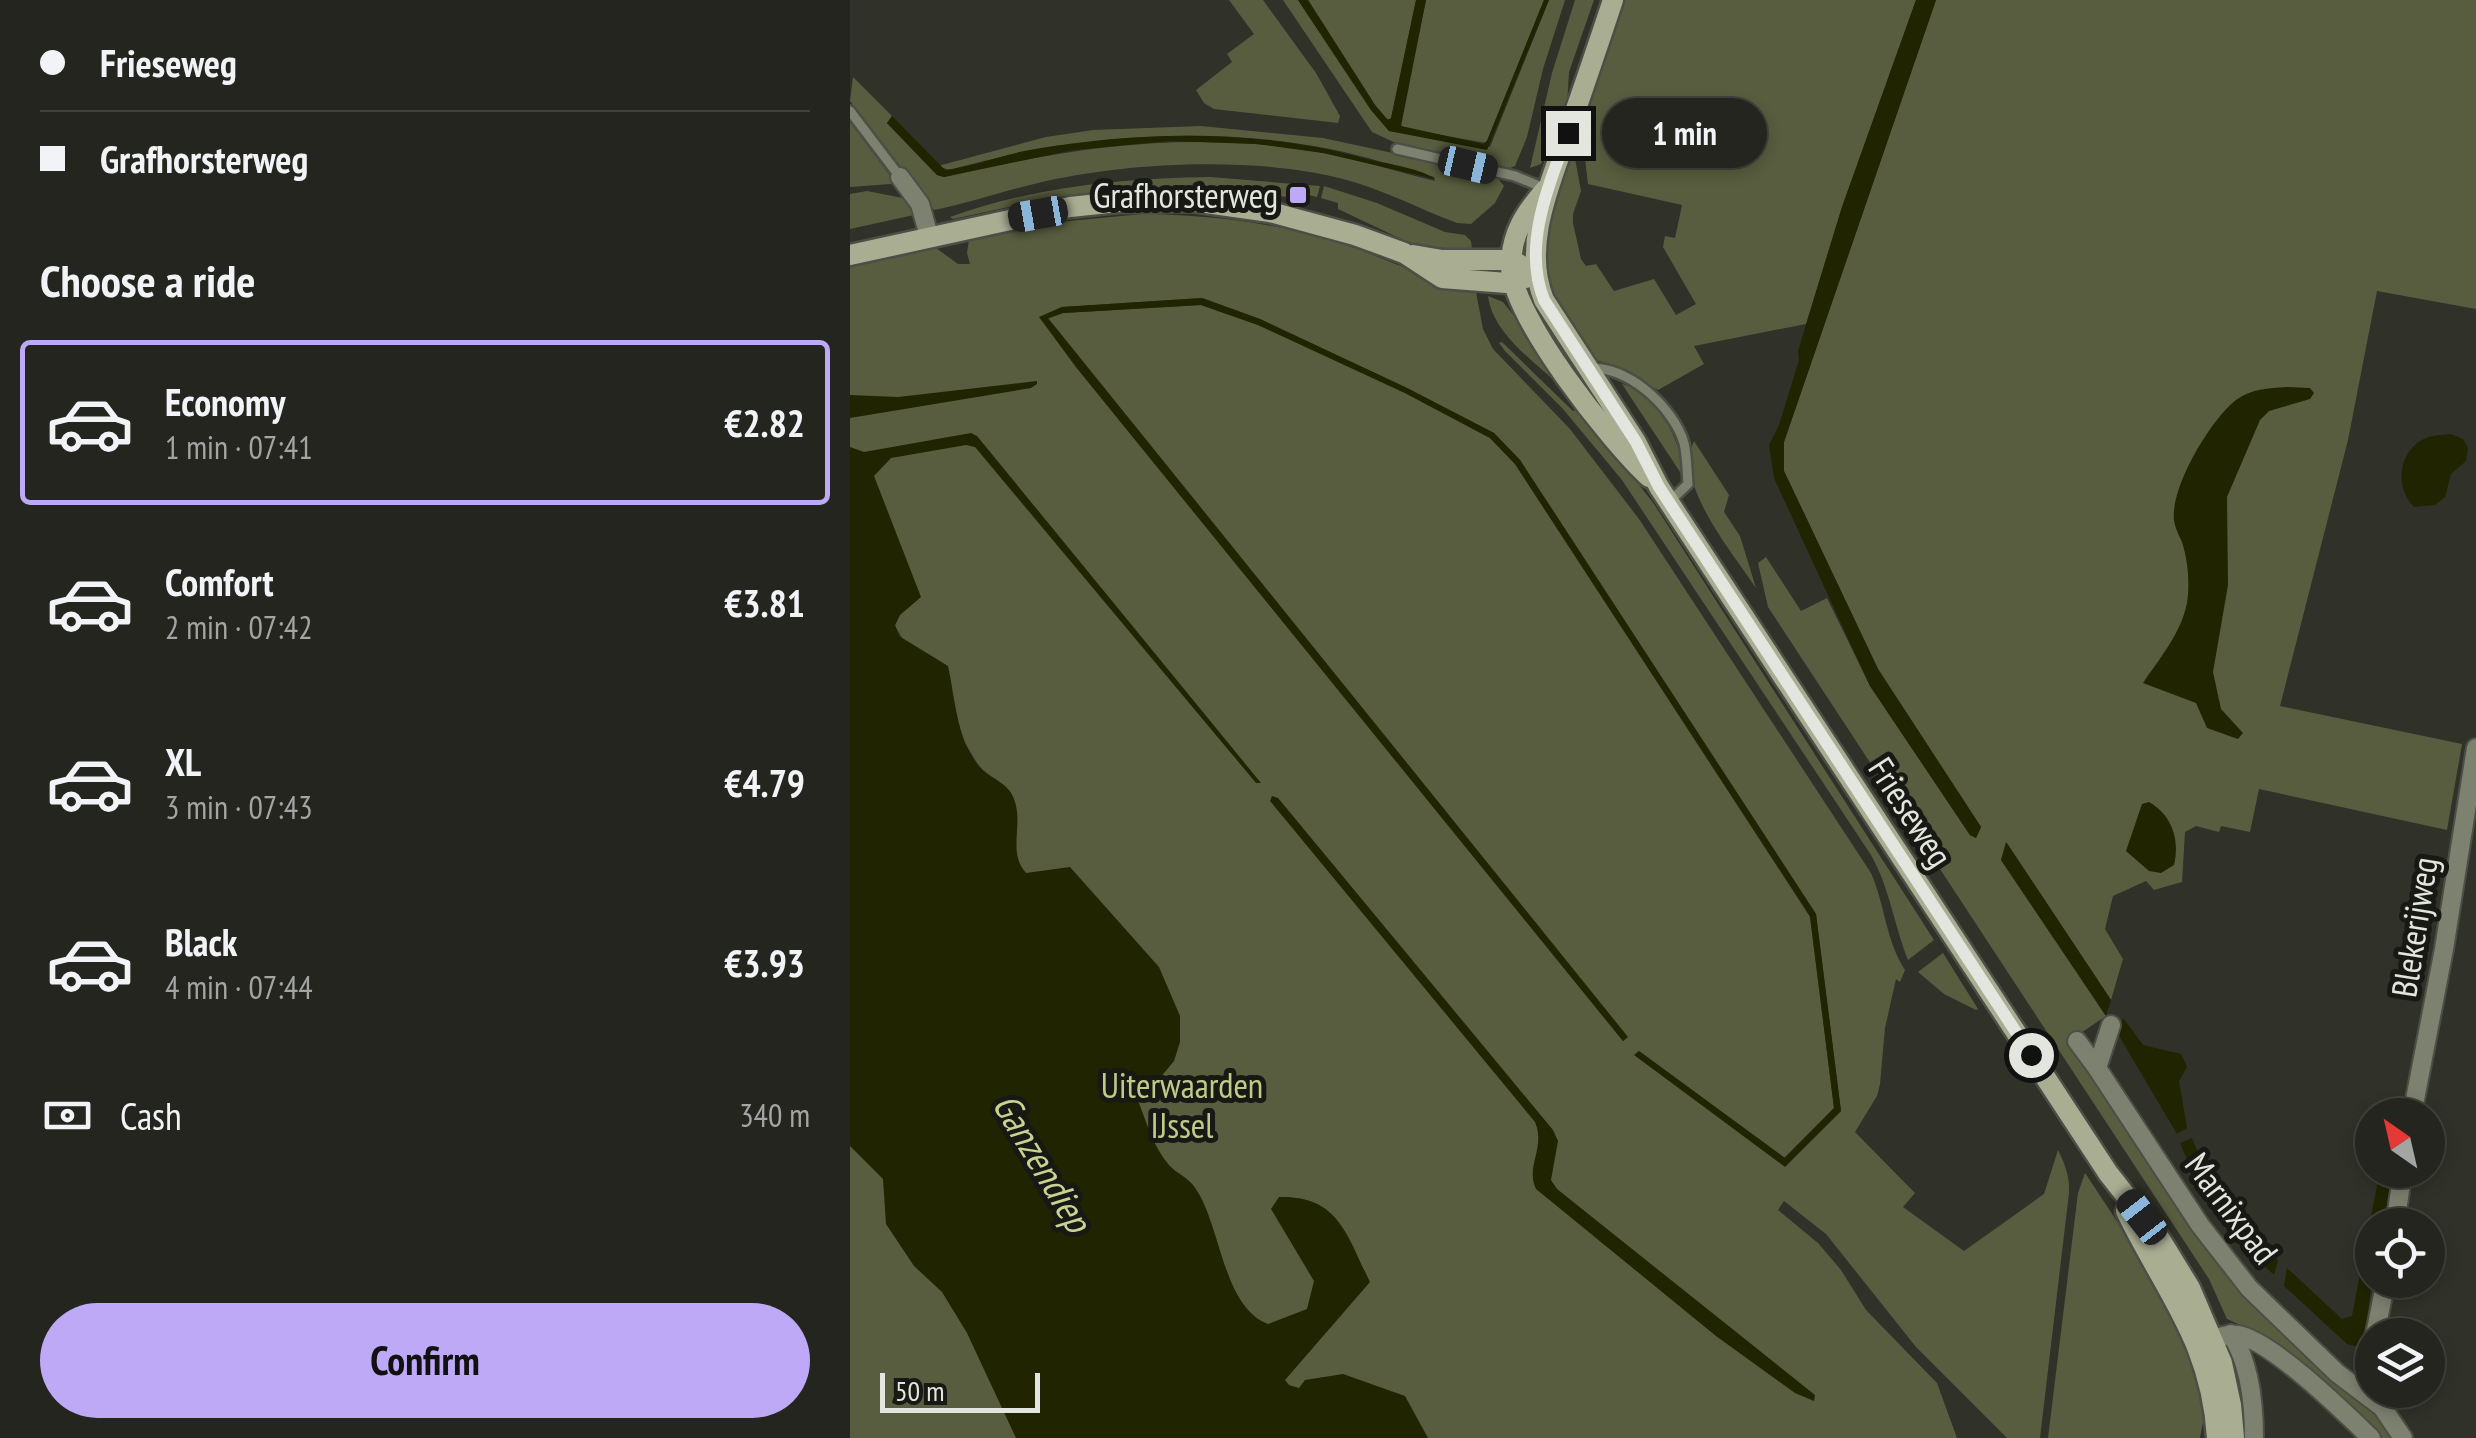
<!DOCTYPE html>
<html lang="en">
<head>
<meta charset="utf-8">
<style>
	body { margin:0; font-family:"PT Sans Narrow",sans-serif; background:#2c2d27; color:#f1f3f6; height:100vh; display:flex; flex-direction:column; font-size:38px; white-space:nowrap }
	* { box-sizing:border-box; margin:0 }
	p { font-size:32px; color:#a3a5a4 }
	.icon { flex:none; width:55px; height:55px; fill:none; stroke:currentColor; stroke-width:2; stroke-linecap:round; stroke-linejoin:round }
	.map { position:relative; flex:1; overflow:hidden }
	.details { display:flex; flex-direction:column; background:#24251e; width:850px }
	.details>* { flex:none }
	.hud { display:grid; align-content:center; height:220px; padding:0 40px; background:#24251e }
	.needle { width:65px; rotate:326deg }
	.fabs { position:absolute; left:1505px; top:1098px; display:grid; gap:20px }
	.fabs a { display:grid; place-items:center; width:90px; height:90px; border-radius:50%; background:#24251e; box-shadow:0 5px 15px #0003,0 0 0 2px #41423c; font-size:50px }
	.scale { position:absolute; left:30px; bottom:25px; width:160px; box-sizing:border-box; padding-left:10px; border:5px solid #e3e5df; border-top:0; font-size:28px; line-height:35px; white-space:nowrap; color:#e3e5df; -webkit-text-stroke:8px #181914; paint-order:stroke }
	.end { position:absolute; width:45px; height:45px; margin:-22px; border:12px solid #e3e5df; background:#111; box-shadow:0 0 0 5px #111 }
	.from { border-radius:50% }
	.bubble { position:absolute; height:70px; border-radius:35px; background:#24251e; box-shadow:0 5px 15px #0003,0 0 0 2px #41423c; font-size:32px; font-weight:700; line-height:70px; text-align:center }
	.car { position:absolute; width:30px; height:60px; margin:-30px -15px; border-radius:12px; box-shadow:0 0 8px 2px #0007; background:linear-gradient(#222 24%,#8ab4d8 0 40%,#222 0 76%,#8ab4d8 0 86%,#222 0) }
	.hud b { display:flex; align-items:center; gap:35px; height:95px; font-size:38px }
	.hud b+b { border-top:2px solid #41423c }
	.hud i { width:25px; height:25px; background:#f1f3f6 }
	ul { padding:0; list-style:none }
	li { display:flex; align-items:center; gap:30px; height:165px; margin:0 20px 15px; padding:0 20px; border:5px solid transparent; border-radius:10px }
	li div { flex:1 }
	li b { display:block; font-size:38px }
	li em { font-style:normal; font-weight:700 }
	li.current { border-color:#bda9f5 }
	li>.icon { width:90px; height:90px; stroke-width:1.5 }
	h2 { padding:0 40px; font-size:45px; line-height:120px }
	.pay { display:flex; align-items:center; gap:25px; height:110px; padding:0 40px; font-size:38px }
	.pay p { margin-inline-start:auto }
	.cta { display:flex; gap:20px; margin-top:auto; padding:20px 40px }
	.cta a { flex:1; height:115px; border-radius:60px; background:#bda9f5; color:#111; font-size:40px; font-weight:700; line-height:115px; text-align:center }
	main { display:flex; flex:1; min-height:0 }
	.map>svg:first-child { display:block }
</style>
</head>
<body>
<main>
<section class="details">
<div class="hud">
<b><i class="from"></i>Frieseweg</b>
<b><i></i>Grafhorsterweg</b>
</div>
<h2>Choose a ride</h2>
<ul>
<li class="current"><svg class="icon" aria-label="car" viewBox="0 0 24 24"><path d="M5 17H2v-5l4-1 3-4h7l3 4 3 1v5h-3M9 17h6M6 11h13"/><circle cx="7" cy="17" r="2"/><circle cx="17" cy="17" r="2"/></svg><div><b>Economy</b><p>1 min · 07:41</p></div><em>€2.82</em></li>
<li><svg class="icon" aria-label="car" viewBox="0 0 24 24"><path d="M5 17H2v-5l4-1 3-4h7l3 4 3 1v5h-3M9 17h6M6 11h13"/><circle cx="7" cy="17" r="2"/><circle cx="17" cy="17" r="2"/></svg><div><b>Comfort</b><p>2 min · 07:42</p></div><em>€3.81</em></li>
<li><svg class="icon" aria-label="car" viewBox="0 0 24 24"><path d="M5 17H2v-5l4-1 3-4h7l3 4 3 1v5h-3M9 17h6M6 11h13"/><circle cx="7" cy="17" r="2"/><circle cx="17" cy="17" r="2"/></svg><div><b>XL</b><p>3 min · 07:43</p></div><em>€4.79</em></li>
<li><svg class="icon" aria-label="car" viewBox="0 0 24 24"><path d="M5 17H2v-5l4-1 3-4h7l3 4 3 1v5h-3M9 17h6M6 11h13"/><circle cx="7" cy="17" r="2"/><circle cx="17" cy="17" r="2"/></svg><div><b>Black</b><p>4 min · 07:44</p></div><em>€3.93</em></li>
</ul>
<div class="pay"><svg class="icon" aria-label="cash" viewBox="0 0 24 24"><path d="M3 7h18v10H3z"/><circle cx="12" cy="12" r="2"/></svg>Cash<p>340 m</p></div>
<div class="cta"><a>Confirm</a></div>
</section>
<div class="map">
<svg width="1626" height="1438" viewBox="0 0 1626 1438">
	<rect width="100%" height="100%" fill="#303128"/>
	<g fill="#585d3f" fill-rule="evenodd">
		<path d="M379,0H413L466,73L490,116L488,123L364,109L354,103L346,90L382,62L377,54L404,34Z"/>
		<path d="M433,0H448L521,110L539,131L640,147L699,0H715L693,69L677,137L665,166L660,168L548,144L522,132Z"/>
		<path d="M458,0H566L541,119H536L525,105Z"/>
		<path d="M576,0H694L636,143L552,128L550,121Z"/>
		<path d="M725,0H744L719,72L717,105L691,164L680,168L702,73Z"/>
		<path d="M775,0H1066L992,207L956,324L844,346L854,364L808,390L764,365L742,359C729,338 708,314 700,291C685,249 705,189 724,153L731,191L723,214V223L731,259L736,266L746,264L764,291L804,279L826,315L846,304L813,247L815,236L825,238L832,205L738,184L734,150L743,119L740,103Z"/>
		<path d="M1086,0H1626V309L1527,291L1498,440L1430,706L1612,744L1597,830L1409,789L1400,832L1371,826L1369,832L1346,826L1335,832L1332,882L1304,890L1296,881L1263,896L1255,929L1273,959L1261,1000L1157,843L1151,860L1256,1016L1219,1041L1344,1227L1531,1417L1544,1438H1532L1485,1391L1422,1339L1377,1319L1359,1279L918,607L908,563L916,557L951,611L977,598L1020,686L1120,835L1126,838L1131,827L1028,669L934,471V442Z"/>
		<path d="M3,77L42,116L37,123L87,175L94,177C219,147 345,129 473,153C511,160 547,172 585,181L584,177C549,167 515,156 480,149C354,124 221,136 99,170L88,166L196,137L243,130L351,126L473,138L645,175L654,186L645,203L621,224L607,223C569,209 533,189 493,179C404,156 277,162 188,183C153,191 119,203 84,210L0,101Z"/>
		<path d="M0,122L41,177V184L0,187Z"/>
		<path d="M360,177L470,186L467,197L450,193L447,197C386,196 324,187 263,191C209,194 156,208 103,219L100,217C182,187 273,178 360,177Z"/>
		<path d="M474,186L527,203L595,232L615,235L621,241L622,249L568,247L488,209V203L471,198Z"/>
		<path d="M17,191L58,199L64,215L0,229V194Z"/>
		<path d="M292,214C362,215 430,223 496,245C540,260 581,281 626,292L633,329L643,349L720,429L789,519L1021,873C1035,905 1036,941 1055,970L1050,982L1046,979L1035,1028L1030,1084L1027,1096L1005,1132L1065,1193L1053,1207L1114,1251L1194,1194L1208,1150C1215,1164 1220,1177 1219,1193L1190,1438H1157L1066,1347L976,1234L934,1201L928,1210L968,1243L991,1270L1016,1310L1087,1383L1107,1438H0V939L130,768L45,626L49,615L0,448V267L86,248L108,264H120L117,253L119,240L209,222ZM352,298L410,319L557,388L644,433L670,460L966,914L991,1111L935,1166L785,1055L789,1051L934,1158L984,1108L960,917L665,464L640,438L555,393L408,325L351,305L213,313L197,319L777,1037L773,1041L226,367L190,317L212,307Z"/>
		<path d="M638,296L653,302L665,317L668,315L716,392C689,364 643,336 638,296Z"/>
		<path d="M652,342L723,411L730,409L804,504L1084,940L1058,960C1044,925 1040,889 1021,855L772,480L713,409L655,351L649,343Z"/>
		<path d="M772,384C808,393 830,440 834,474L832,475Z"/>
		<path d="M844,441L879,495L874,512L890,536L906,588C883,553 823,483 844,441Z"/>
		<path d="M1093,953L1128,1009L1126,1010L1094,994L1068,972Z"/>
		<path d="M1235,1173L1322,1304L1357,1401L1350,1438H1198L1228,1193Z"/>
	</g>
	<g fill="#202400">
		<path d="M448,0H458L525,105L538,120L541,118L566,0H576L551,126L633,144L637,141L694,0H699L637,150L539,131L521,110Z"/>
		<path d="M1066,0H1086L934,442V471L1028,669L1131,827L1126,838L1120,835L1020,686L924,478L919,445L929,425L949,360L948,351L992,207Z"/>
		<path d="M42,116L95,170C125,166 154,154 185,149C292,131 407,129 513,158C535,164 568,167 585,179L473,153L407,144L319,141L223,150L94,177L87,175L37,123Z"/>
		<path d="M352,298L410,319L557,388L644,433L670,460L966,914L991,1111L935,1167L784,1055L789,1051L935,1158L984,1108L960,916L665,464L640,438L555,393L408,325L351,305L213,313L198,318L778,1037L773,1041L226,367L189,317L212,307Z"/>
		<path d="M187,381V384L181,388L0,418V395L48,397Z"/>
		<path d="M1437,387L1460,388L1464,393L1460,399L1419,411L1410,420L1377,497L1378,585L1363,672L1371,709L1393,733L1388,739L1357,728L1346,703L1293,683C1310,658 1331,633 1337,603C1340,583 1338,561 1332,542C1329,535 1325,528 1324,520C1320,488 1360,420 1386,400C1401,389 1418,388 1437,387Z"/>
		<path d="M121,433L127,436L411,783H406L125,447L116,445L41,458L24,476L71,597L50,615L45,625L49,636L98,666C105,697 107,744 131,768C142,780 158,782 164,799C174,825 157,852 176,873L220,867L309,967L330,1016V1042L324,1061L289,1103C297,1124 304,1148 319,1165C326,1173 337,1177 343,1185C371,1220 371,1306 418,1324L457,1309L464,1281L421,1209L429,1197C489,1195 497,1236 520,1282L435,1380L439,1385L449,1388L455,1380L493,1374L555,1396L578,1438H166L117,1333L92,1292L64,1266L36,1224L33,1179L0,1146V447L14,452Z"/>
		<path d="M1601,434L1613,439L1618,448L1616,461L1601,474L1595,497L1585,505L1564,507C1544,487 1548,450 1576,438C1583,435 1593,435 1601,434Z"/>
		<path d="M422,796L428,798L703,1130L708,1141L701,1180L707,1189L965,1395L964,1401L945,1393L866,1336L686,1189C675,1166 696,1148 685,1122L420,801Z"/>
		<path d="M1299,802C1322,815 1330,840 1324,865L1311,873L1299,871L1276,851L1292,804Z"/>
		<path d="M1156,842L1261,1000L1256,1016L1151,860Z"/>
		<path d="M1273,1018L1293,1045L1331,1054L1337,1067L1329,1081L1337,1128L1327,1134L1268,1034Z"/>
		<path d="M1342,1138C1361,1188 1392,1222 1428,1260L1424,1275C1375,1227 1357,1207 1330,1143Z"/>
		<path d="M1530,1170H1543L1534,1225H1522C1522,1267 1523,1301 1511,1342L1505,1346L1497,1344L1434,1286L1437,1268L1492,1319L1502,1316Z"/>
	</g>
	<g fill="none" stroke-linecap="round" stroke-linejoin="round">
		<defs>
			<g id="lane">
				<path d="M0,111L50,177"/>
				<path d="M547,149L665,176L694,188"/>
				<path d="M738,369C776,363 824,408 834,443C837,456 837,471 838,484L819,502"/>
			</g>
			<g id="street">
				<path d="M50,177L70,204L79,236"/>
				<path d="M1261,1025L1247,1068L1350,1225L1399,1288L1487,1373L1532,1407L1553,1438"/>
				<path d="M1227,1041L1247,1068"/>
				<path d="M1562,1115L1594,949L1626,748"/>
				<path d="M1545,1225L1553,1170"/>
				<path d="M1381,1334C1400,1363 1404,1404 1404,1438"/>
				<path d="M1525,1335L1536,1280"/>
				<path d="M1349,1344C1362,1340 1375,1333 1388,1335C1422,1341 1494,1412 1521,1438"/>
				<path d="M1522,1396V1351"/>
			</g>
			<g id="secondary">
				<path d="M763,0C749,42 735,84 720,126C702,180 671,244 694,300L786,442L809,487L1258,1173L1310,1239L1340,1288L1372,1363L1381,1405L1384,1438"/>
				<path d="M695,190C675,213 661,234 661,266C661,316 761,442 799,477"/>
				<path d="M0,255L220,207L268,202L342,201L420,212L505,235L554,253L592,278L657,283L686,275"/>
				<path d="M563,255L592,260H662L672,266"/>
				<path d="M1276,1211C1316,1294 1361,1340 1367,1438"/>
			</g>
		</defs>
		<use href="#lane" stroke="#4d4e45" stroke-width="14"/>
		<use href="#street" stroke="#4d4e45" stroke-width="22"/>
		<use href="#secondary" stroke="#4d4e45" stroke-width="25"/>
		<use href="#lane" stroke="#7d816f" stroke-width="9"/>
		<use href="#street" stroke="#7d816f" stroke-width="18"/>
		<use href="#secondary" stroke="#a9ae93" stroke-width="20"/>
	</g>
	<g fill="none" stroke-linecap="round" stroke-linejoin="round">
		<path stroke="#e3e5df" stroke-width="12" d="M718,133C699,185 672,245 694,300L786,442L809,487L1181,1055"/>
	</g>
	<rect fill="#bda9f5" stroke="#181914" stroke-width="4" x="438" y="185" width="20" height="20" rx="5"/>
	<g text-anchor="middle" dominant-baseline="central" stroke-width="10" stroke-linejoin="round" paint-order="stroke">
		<g font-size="35" fill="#e3e5df" stroke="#181914" text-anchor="end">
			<text x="428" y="195">Grafhorsterweg</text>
		</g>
		<g font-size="35" fill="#e3e5df" stroke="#181914">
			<text transform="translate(1061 812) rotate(57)">Frieseweg</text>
			<text transform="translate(1564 927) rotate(-81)">Blekerijweg</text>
			<text transform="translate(1382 1208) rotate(53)">Marnixpad</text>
		</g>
		<g font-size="35" fill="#c0cb89" stroke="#181914">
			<text x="332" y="1085">Uiterwaarden<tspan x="332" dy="40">IJssel</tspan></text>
		</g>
		<g font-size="38" font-style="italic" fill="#c8d391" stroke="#181914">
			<text transform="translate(193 1162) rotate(59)">Ganzendiep</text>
		</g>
	</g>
</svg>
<div class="fabs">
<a><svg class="needle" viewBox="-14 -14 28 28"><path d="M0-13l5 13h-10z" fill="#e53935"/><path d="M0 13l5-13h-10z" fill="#a3a5a4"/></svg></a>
<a><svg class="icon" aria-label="locate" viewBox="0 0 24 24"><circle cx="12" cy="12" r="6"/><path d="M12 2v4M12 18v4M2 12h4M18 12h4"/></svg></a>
<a><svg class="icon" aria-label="layers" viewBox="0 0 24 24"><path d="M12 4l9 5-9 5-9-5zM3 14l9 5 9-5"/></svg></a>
</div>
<div class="scale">50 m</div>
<i class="end from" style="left:1181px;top:1055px"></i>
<i class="end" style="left:718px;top:133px"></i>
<div class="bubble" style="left:752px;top:98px;width:165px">1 min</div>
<i class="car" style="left:618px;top:165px;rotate:103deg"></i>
<i class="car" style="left:188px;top:214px;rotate:260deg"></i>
<i class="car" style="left:1292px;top:1217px;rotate:322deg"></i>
</div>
</main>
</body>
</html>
